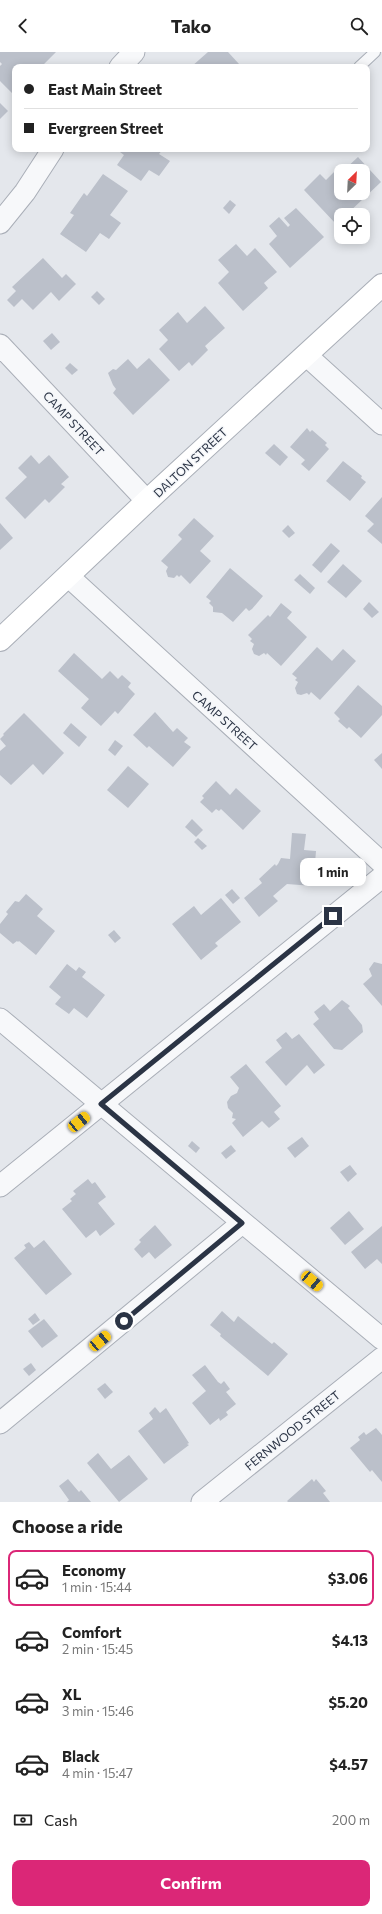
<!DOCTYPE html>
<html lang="en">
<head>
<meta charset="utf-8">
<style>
	body { margin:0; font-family:Commissioner,sans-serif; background:#f2f2f2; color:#222; height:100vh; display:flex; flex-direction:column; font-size:15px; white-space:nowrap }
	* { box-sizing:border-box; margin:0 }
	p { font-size:13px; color:#767676 }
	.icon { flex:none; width:22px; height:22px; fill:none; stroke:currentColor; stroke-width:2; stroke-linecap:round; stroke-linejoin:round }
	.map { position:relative; height:1450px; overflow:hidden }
	.drawer { display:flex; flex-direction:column; background:#fff; flex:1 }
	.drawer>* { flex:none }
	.banner { position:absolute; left:12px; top:12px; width:358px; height:88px; border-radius:8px; box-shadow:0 2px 10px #0003; display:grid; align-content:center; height:88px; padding:0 12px; background:#fff }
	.needle { width:26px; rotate:24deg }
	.fabs { position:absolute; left:334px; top:112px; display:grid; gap:8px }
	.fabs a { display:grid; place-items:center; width:36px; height:36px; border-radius:8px; background:#fff; box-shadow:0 2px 10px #0003; font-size:20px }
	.end { position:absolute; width:18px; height:18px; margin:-9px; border:5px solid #2b3445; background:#fff; box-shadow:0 0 0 2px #fff }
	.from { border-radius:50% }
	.bubble { position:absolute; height:28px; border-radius:8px; background:#fff; box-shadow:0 2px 10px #0003; font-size:13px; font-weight:700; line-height:28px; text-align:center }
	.car { position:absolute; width:12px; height:24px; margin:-12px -6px; border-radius:5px; box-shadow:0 0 3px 1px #0007; background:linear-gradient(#f5c518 24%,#345 0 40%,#f5c518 0 76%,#345 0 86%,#f5c518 0) }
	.banner b { display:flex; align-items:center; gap:14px; height:38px; font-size:15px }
	.banner b+b { border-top:1px solid #e0e0e0 }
	.banner i { width:10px; height:10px; background:#222 }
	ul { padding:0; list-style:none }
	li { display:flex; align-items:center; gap:12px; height:56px; margin:0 8px 6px; padding:0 4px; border:2px solid transparent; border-radius:8px }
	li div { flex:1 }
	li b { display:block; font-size:15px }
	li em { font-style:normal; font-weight:700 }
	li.selected { border-color:#db2777 }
	li>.icon { width:36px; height:36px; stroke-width:1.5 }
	h2 { padding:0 12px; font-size:18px; line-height:48px }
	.pay { display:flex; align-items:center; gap:10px; height:44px; padding:0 12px; font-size:15px }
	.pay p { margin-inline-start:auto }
	.cta { display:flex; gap:8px; margin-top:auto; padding:8px 12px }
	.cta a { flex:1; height:46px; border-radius:8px; background:#db2777; color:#fff; font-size:16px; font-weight:700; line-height:46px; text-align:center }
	header { display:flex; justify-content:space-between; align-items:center; height:52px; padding:0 12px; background:#fff; font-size:18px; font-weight:700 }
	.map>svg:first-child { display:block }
</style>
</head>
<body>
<header><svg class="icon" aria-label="back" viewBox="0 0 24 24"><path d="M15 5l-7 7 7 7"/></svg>Tako<svg class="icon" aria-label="search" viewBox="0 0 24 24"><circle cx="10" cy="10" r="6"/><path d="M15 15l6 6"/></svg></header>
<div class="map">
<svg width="382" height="1450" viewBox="0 0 382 1450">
	<rect width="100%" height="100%" fill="#e4e7ec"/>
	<g fill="#bbc0ca">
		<path d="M0,0H56L41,15H15V40L13,42L0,29V14L2,12L0,10Z"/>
		<path d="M208,0H228L239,12L235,15H191Z"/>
		<path d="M0,51L8,59L0,67Z"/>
		<path d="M122,97H163L159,102L170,109L159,124L149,118L141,129L117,113L124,103L120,100Z"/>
		<path d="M358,105L381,130L346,163H341V168L336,172L304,138L320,122L326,128L337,117L341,121V141H363V119H343Z"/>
		<path d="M103,122L128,139L110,163L121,171L109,187L100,181L86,200L60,182L74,163L70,161L84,141L87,144Z"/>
		<path d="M230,148L236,153L229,162L223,156Z"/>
		<path d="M296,156L324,185L290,216L269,192L277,184L269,174L279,165L288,175L290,173L284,166Z"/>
		<path d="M236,192L247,204L255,196L277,220L264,231L268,236L243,259L218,231L229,220L218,208Z"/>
		<path d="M43,206L62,226L66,222L76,232L59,249L51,240L33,258L22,247L14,255L7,248L16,239L12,235Z"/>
		<path d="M97,239L105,247L99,253L91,245Z"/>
		<path d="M205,254L225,276L205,294L208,298L192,314L189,310L179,319L159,297L168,288L159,278L178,260L187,271Z"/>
		<path d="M52,281L60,290L51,298L43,289Z"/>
		<path d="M149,306L170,328L133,363L113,341L116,337L113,333L108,321L113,317L116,318L128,307L137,317Z"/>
		<path d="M70,311L78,318L72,323L65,316Z"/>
		<path d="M307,376L310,380L312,378L327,391L325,393L329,397L309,419L301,412L305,408L290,395Z"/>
		<path d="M274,392L288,405L280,414L265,401Z"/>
		<path d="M31,403L39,412L49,403L69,425L61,432L65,435L49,451L45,447L25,467L5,446L27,425L18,416Z"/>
		<path d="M343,409L362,424L361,426L366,430L350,449L326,429Z"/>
		<path d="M382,445V492L367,479L374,472L365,464Z"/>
		<path d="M194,466L214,484L200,499L211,509L190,532L181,523L179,525L177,523L174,526L168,525L166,519L168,515L161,509L182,487L178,483Z"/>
		<path d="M0,471L13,486L0,498Z"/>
		<path d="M288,473L295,481L289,486L282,479Z"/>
		<path d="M331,491L340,499L321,521L312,513Z"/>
		<path d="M343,512L362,529L346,546L327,530Z"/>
		<path d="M230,516L263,544L252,557L249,559L246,556L233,570L222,561L213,560V555L209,551L211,549L206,545Z"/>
		<path d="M300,522L315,536L310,542L294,528Z"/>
		<path d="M369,550L379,560L372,566L363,557Z"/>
		<path d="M281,551L292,560L287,566L307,585L281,614L267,601L266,603L264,601L259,604L254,602L252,597L254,592L250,589L252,587L248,583L268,563L270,565Z"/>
		<path d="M317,595L332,609L343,597L356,609L320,648L311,640L309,643L307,641L301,643L297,642L295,636L298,630L295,628L297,626L292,622Z"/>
		<path d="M74,601L102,627L110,619L118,627L122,623L131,631L128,635L135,642L118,662L115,659L101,674L81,656L89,647L58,619Z"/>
		<path d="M358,633L382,654V663L361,686L349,675L347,677L338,669L340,667L334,661Z"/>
		<path d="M155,660L173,680L177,676L188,686L184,690L191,695L173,715L149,694L147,696L133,683Z"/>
		<path d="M24,661L64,701L43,723L33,712L11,733L0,723V699L6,694L0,687L4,683L3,682Z"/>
		<path d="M71,671L87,685L79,695L63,681Z"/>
		<path d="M115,688L123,694L115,704L108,698Z"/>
		<path d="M382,701V717L374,708Z"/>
		<path d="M128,714L149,732L128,756L107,738Z"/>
		<path d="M216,729L230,743L236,736L261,759L243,778L221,757L219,759L216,757L212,761L200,750L204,746L202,744Z"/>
		<path d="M192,767L203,778L196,785L185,775Z"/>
		<path d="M292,781L306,782L304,798L316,799L315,811L321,812L319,824L314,823L313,834L287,832L273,844L278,849L259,865L244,846L262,831L259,827L275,812L276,814L278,812L281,806L290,807Z"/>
		<path d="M198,786L207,794L202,798L194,790Z"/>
		<path d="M232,837L240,846L233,852L225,843Z"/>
		<path d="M26,842L43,857L37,864L55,879L36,903L19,889L18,890L17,889L13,892L0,881V872L8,862L6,860L15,849L19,850Z"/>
		<path d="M221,846L241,870L215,891L218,894L201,908L172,872L194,854L201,863Z"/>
		<path d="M114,878L121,886L115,891L108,883Z"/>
		<path d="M374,910L382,912V954L363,932L372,924L369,917Z"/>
		<path d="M67,912L76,919L79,915L86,920L82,925L105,943L87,966L74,956L69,962L55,952L61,945L49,935Z"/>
		<path d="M342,948L350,954L348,956L362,973L363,980L342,998L334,997L313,972L319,967L314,960L324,952L330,959Z"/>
		<path d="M286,980L292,987L299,982L325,1013L314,1022L307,1013L286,1034L265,1010L282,996L276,988Z"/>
		<path d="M246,1012L281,1054L274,1060L280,1067L269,1076L262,1069L243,1085L232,1071L236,1067L232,1066L233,1061L228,1056L227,1050L231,1044L237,1041L239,1036L230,1025Z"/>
		<path d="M302,1085L309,1094L295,1106L287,1096Z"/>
		<path d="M192,1089L200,1096L196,1101L188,1094Z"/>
		<path d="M231,1093L236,1099L226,1107L221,1101Z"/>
		<path d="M350,1113L357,1122L348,1130L340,1120Z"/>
		<path d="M88,1127L92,1132L95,1130L106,1145L98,1151L115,1172L100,1184L96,1178L86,1186L62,1157L72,1149L70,1147L76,1142L73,1139Z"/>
		<path d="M349,1159L364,1177L345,1193L330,1176Z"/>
		<path d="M155,1173L172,1193L155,1207L149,1200L142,1206L134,1197L141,1190L139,1188Z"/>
		<path d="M382,1174V1212L377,1207L365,1217L351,1200Z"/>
		<path d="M44,1188L72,1222L46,1243L14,1206L26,1196L24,1193L29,1190L34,1196Z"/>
		<path d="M222,1259L234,1270L238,1264L272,1292L274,1290L288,1302L268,1324L220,1284L221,1282L210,1273Z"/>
		<path d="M35,1261L40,1268L33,1273L28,1267Z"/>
		<path d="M44,1267L58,1284L42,1296L28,1279Z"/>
		<path d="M31,1311L36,1318L29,1324L23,1317Z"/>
		<path d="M205,1313L218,1330L221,1332L224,1329L230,1337L226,1340L236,1352L226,1360L228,1363L220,1369L219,1366L210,1373L192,1351L206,1339L192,1323Z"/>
		<path d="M105,1331L113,1340L105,1347L97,1337Z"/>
		<path d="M155,1355L160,1361L166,1356L189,1391L187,1392L189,1393L164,1412L138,1379L153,1367L149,1361Z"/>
		<path d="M376,1376L382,1383V1430L372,1418L370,1420L350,1396L360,1388L358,1385L364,1380L366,1383Z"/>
		<path d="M98,1401L111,1417L129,1403L148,1427L119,1450L87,1411Z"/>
		<path d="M68,1427L79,1440L81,1438L91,1450H67L69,1448L59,1434Z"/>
		<path d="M312,1427L314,1430L316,1427L326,1439L323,1441L330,1450H288L287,1449Z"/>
	</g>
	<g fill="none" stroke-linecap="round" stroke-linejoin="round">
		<defs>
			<path id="lane" d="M359,15L375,0"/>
			<g id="street">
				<path d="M120,15L134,0"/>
				<path d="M0,171L25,140L53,97"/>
				<path d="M0,293L147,449"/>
				<path d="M306,303L382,372"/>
				<path d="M68,524L382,811"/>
				<path d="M0,967L382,1287"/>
				<path d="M0,1134L382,825"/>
				<path d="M0,1371L242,1171"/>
				<path d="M202,1450L382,1306"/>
			</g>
			<path id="secondary" d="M0,588L147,449L382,233"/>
		</defs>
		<use href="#lane" stroke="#a9aeb7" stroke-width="12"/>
		<use href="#street" stroke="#a9aeb7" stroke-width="23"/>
		<use href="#secondary" stroke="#a9aeb7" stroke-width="24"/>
		<use href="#lane" stroke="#f7f8fa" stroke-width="10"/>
		<use href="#street" stroke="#f7f8fa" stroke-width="21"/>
		<use href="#secondary" stroke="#fff" stroke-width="22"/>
	</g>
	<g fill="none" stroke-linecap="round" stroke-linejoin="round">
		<path stroke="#2b3445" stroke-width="5" d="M124,1269L242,1171L101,1052L333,864"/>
	</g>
	<g text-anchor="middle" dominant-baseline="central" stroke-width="3" stroke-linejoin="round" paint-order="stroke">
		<g font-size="12" fill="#2b3445" stroke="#f4f6f9">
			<text transform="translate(74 371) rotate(47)">CAMP STREET</text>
			<text transform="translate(190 410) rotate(-43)">DALTON STREET</text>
			<text transform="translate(225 668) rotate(42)">CAMP STREET</text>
			<text transform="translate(292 1378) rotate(-39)">FERNWOOD STREET</text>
		</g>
	</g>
</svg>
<div class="fabs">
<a><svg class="needle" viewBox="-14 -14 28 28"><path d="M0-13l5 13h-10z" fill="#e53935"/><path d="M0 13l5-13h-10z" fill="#767676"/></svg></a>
<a><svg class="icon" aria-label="locate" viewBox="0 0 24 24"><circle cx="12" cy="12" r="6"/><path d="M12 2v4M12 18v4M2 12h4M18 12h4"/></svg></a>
</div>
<i class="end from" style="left:124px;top:1269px"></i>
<i class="end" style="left:333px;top:864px"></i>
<div class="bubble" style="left:300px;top:806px;width:66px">1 min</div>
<i class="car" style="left:79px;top:1070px;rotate:51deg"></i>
<i class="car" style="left:312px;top:1229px;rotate:130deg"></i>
<i class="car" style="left:100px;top:1289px;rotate:50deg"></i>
<div class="banner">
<b><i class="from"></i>East Main Street</b>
<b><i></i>Evergreen Street</b>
</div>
</div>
<section class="drawer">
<h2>Choose a ride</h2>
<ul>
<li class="selected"><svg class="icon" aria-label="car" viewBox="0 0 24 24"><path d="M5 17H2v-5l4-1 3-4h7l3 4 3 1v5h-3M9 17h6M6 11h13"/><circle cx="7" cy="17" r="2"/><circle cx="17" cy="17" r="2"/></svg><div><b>Economy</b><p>1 min · 15:44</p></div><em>$3.06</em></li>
<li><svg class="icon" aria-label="car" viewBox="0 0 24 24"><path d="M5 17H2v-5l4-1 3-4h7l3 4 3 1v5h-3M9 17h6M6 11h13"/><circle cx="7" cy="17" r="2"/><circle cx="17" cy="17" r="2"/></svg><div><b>Comfort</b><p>2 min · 15:45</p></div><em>$4.13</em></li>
<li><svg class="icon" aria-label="car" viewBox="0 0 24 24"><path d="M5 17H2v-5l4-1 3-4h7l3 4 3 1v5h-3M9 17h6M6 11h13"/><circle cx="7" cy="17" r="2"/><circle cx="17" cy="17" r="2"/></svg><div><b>XL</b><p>3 min · 15:46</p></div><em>$5.20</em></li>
<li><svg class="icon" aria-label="car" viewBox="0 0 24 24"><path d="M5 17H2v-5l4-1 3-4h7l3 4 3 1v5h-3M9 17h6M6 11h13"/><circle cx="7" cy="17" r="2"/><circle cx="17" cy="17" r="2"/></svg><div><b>Black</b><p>4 min · 15:47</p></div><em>$4.57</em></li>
</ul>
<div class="pay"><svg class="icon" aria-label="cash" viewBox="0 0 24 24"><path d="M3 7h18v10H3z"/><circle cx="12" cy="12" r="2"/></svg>Cash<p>200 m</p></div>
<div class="cta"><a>Confirm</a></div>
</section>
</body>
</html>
